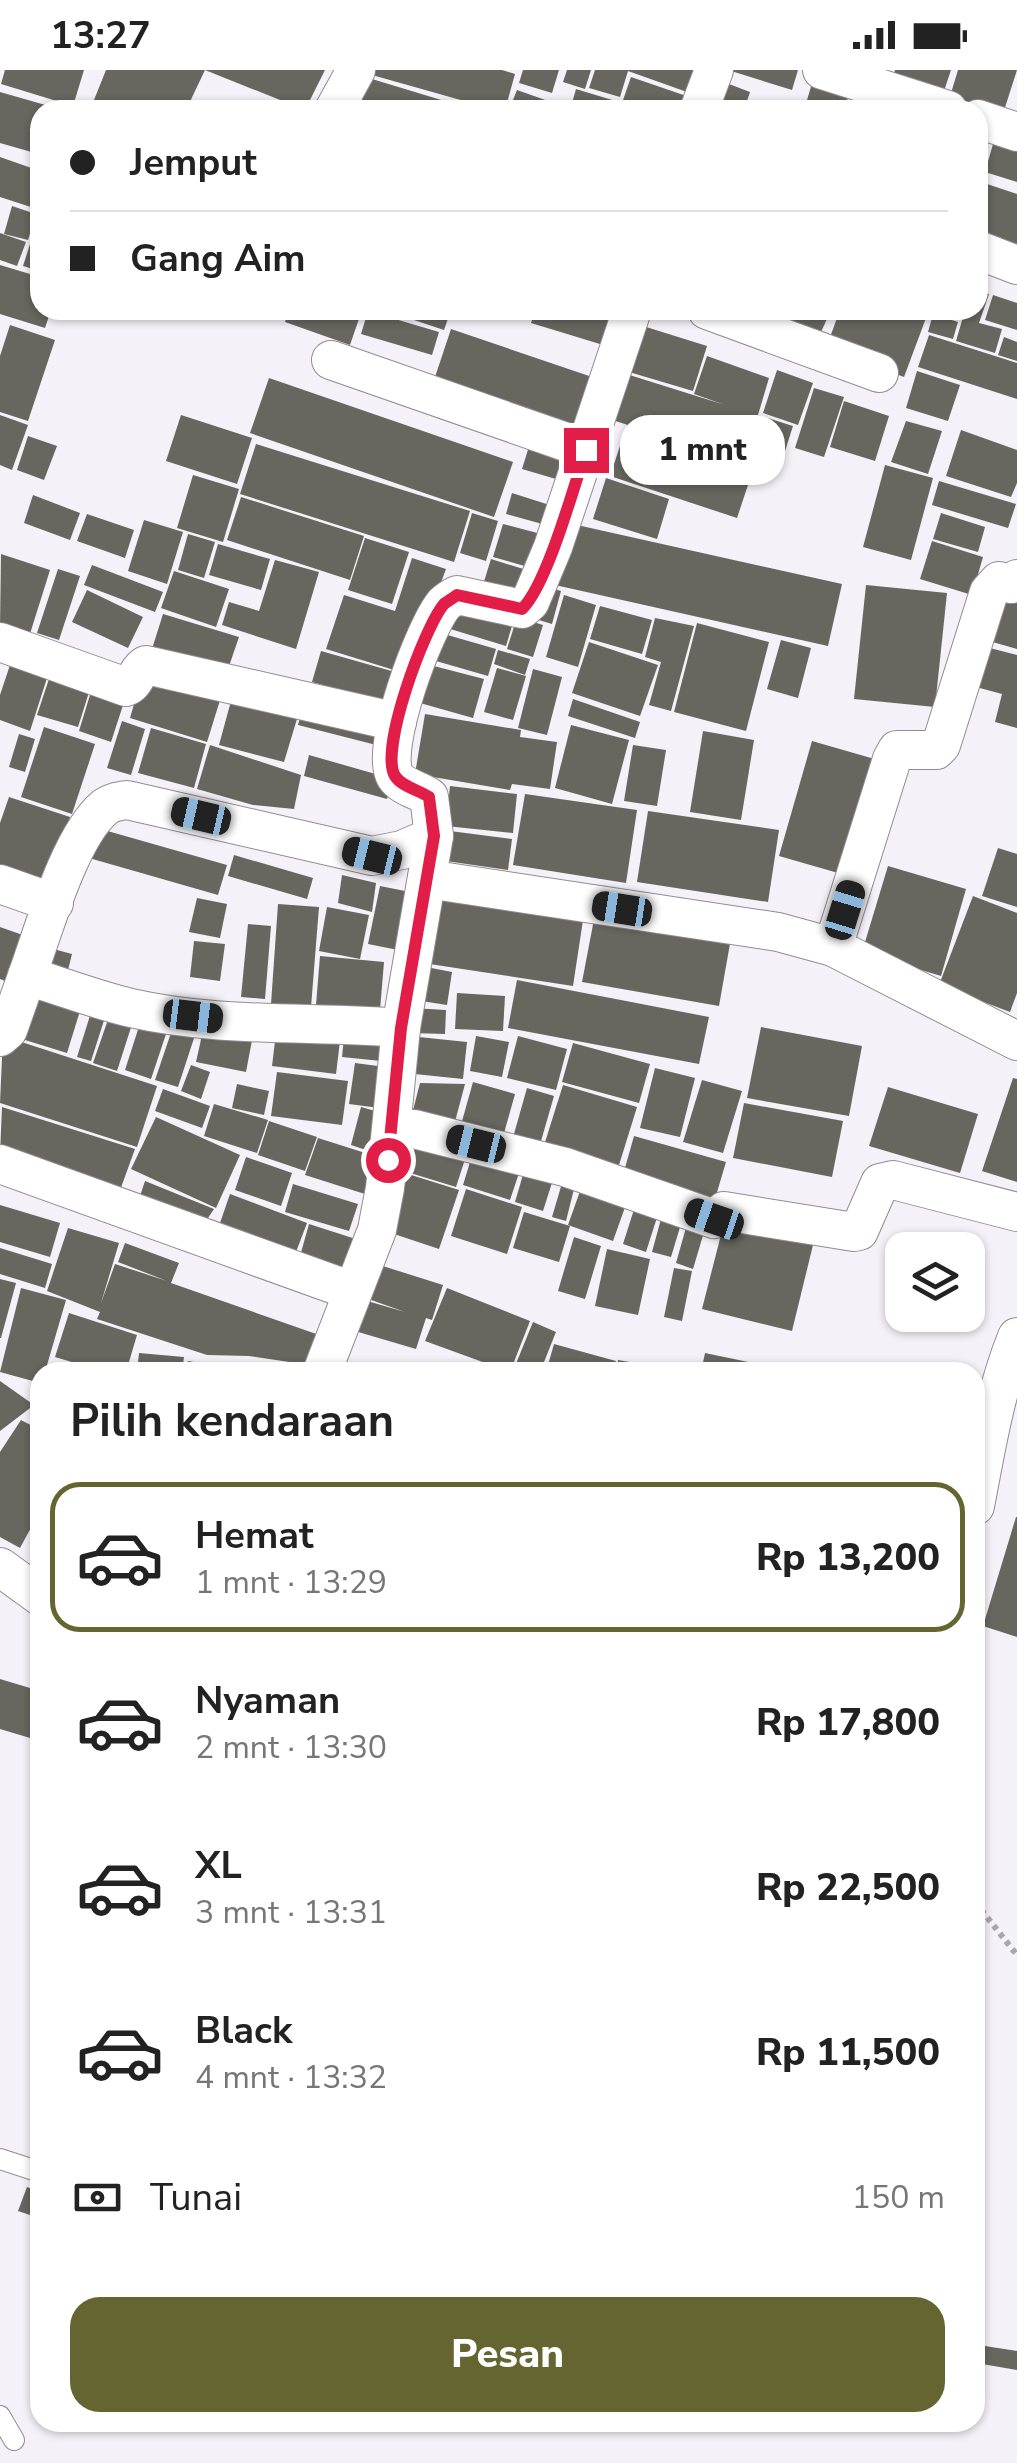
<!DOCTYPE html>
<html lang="id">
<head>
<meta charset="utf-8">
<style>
	body { margin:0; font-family:"Nunito Sans",sans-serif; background:#f2f2f2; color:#222; height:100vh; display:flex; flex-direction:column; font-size:38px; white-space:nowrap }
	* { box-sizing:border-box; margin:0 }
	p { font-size:32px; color:#767676 }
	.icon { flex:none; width:55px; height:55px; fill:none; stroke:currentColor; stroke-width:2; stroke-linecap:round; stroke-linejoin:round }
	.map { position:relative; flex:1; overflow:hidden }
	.side { position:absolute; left:30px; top:1292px; width:955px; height:1070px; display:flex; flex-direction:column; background:#fff; border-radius:30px; box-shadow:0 2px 8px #0004 }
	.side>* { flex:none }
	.top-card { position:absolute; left:30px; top:30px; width:958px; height:220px; border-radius:30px; box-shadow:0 2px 8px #0004; display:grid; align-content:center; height:220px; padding:0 40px; background:#fff }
	.tools { position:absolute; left:885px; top:1162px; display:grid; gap:20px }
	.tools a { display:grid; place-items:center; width:100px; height:100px; border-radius:20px; background:#fff; box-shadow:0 2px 8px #0004; font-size:50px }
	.end { position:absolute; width:45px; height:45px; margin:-22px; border:12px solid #e11d48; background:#fff; box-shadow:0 0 0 5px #fff }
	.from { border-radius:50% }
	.bubble { position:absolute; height:70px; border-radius:30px; background:#fff; box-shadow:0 2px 8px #0004; font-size:32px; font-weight:800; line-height:70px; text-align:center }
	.car { position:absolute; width:30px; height:60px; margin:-30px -15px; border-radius:12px; box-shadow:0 0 8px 2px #0007; background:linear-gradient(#222 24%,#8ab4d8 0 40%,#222 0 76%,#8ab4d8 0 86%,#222 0) }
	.top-card b { display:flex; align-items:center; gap:35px; height:95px; font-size:38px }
	.top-card b+b { border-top:2px solid #e0e0e0 }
	.top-card i { width:25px; height:25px; background:#222 }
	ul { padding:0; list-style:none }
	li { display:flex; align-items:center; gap:30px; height:150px; margin:0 20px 15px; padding:0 20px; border:5px solid transparent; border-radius:30px }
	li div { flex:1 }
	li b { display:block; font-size:38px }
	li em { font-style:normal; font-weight:800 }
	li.current { border-color:#656532 }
	li>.icon { width:90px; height:90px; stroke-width:1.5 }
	h2 { padding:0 40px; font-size:45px; line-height:120px }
	.pay { display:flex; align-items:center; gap:25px; height:110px; padding:0 40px; font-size:38px }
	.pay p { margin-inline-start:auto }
	.cta { display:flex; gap:20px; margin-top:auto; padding:20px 40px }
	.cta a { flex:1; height:115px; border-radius:30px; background:#656532; color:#fff; font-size:40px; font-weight:800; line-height:115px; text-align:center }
	.status { display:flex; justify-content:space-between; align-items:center; height:70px; padding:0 50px; background:#fff; direction:ltr }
	.status svg { height:28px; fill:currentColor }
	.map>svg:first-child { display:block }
</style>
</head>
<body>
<div class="status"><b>13:27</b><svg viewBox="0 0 49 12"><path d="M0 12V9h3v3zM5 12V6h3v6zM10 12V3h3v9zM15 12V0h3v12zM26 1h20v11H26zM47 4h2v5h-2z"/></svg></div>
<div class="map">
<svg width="1017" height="2393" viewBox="0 0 1017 2393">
	<rect width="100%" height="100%" fill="#f5f1f8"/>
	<g fill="#676760">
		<path d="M5,0H84L73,36L1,14Z"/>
		<path d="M106,0H205L186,40H90Z"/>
		<path d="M205,0H325L305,40Z"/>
		<path d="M373,0H502L515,4L505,40H496L372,5Z"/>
		<path d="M523,0H559L552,23L519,13Z"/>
		<path d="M567,0H591L585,19L563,12Z"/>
		<path d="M595,0H710L701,27L628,1L620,27L589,18Z"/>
		<path d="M728,0H798L792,20Z"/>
		<path d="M895,0H951L941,30L891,15Z"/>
		<path d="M958,0H1017L1001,50L948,33Z"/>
		<path d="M362,6L471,39V40H349Z"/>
		<path d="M631,7L698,30L695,40H644L622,33Z"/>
		<path d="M813,10L850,21L844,40H804Z"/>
		<path d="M721,11L750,22L744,40H710Z"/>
		<path d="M576,19L622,33L620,40H570Z"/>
		<path d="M517,20L565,37L564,40H509Z"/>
		<path d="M0,22L49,36L48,40H40V67L35,83L0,73Z"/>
		<path d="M997,60L1017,66V112L985,102Z"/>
		<path d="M0,87L40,101V140L0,127Z"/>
		<path d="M978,111L1017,124V184L978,172Z"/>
		<path d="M12,136L36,144L28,170L4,164Z"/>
		<path d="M39,146H40V201L23,196Z"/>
		<path d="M0,163L26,172L17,196L0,190Z"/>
		<path d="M0,195L40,207V240H51L45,258L0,244Z"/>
		<path d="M978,221L989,224L979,253L1002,259L995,283L956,271L963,247L943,241L978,240Z"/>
		<path d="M993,225L1017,233V260L985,250Z"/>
		<path d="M289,240H362L350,275L285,252Z"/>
		<path d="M384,240H451L444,260Z"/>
		<path d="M535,240H595L623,249L613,278L531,253Z"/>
		<path d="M793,240H831L817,271L786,256Z"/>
		<path d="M840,240H929L904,307L826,278Z"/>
		<path d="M368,241L439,262L432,285L361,264Z"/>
		<path d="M933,244L958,252L953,269L928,262Z"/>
		<path d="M10,255L55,270L28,351L0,342V286Z"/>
		<path d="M643,256L707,276L693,321L629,302Z"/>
		<path d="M451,259L601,310L583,364L433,313Z"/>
		<path d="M929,265L1017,293V329L918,297Z"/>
		<path d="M1004,267L1017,272V291L998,285Z"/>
		<path d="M707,286L769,308L758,345L793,356L778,403L606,348L620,302L725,335L694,324Z"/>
		<path d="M777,300L813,313L798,355L763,343Z"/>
		<path d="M917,301L960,315L948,351L906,338Z"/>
		<path d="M269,308L513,392L494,447L250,363Z"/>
		<path d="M814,318L844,327L824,387L795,378Z"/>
		<path d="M844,331L889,346L875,391L830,377Z"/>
		<path d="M0,345L28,355L12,400L0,395Z"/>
		<path d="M181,345L252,368L237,414L166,391Z"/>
		<path d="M906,351L942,361L928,404L891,392Z"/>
		<path d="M626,358L753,400L737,448L610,406Z"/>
		<path d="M961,360L1017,380V413L1011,427L946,406Z"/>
		<path d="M28,366L57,376L44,410L17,400Z"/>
		<path d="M531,370L575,384L566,412L522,399Z"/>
		<path d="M256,374L470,441L454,492L240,424Z"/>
		<path d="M885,395L933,408L911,490L863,477Z"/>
		<path d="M193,405L239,419L223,472L177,458Z"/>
		<path d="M606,408L669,429L657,469L593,449Z"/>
		<path d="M939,411L1016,434L1008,458L932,435Z"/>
		<path d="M512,423L559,438L553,457L506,444Z"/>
		<path d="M33,425L80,443L70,470L24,453Z"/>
		<path d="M241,427L364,466L350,510L227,470Z"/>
		<path d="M472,443L498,451L486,491L460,483Z"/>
		<path d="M941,443L985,457L978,482L933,469Z"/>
		<path d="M87,444L134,460L125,488L77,471Z"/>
		<path d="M144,450L183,462L167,514L128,501Z"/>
		<path d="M568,453L842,514L828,576L555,515Z"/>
		<path d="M503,454L545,465L535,499L493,487Z"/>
		<path d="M188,464L215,472L204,508L178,500Z"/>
		<path d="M365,468L409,482L392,534L348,520Z"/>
		<path d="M932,471L983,487L972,525L920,509Z"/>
		<path d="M218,474L270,489L261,520L209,505Z"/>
		<path d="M1,484L50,500L29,567L0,557Z"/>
		<path d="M412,488L446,499L407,604L326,579L344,525L395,541Z"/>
		<path d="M491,489L533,502L524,532L482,518Z"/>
		<path d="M275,490L319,502L296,579L222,555L229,532L259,541Z"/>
		<path d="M92,495L163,522L155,542L84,515Z"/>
		<path d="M58,499L80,506L59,570L37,563Z"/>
		<path d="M174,501L229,519L216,557L161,538Z"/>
		<path d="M542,515L561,521L552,554L532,548Z"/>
		<path d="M866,515L947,523L935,637L854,629Z"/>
		<path d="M1004,519L1017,523V579L989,571Z"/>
		<path d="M87,520L143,547L128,578L72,552Z"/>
		<path d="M564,525L596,535L578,597L546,587Z"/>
		<path d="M456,528L515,546L506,576L447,558Z"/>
		<path d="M600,536L652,550L642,584L590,569Z"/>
		<path d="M163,544L239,567L228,599L152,579Z"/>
		<path d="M517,547L543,555L533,587L507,579Z"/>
		<path d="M655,548L694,556L671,641L649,635L661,592L645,587Z"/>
		<path d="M697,553L769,572L746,661L674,642Z"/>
		<path d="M444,564L496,579L488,606L436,591Z"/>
		<path d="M781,570L811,578L798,628L767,619Z"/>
		<path d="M589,572L658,595L640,646L572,623Z"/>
		<path d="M986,577L1017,585V658L995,652L1002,624L976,617Z"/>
		<path d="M498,580L530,589L525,605L494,594Z"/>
		<path d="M321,581L402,604L394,635L312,612Z"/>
		<path d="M11,592L48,605L30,661L0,650V625Z"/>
		<path d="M430,595L484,609L473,648L420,633Z"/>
		<path d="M497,598L526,606L513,650L484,642Z"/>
		<path d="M533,599L562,607L547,665L518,658Z"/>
		<path d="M51,603L91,616L78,657L37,645Z"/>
		<path d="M143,603L221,627L207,672L130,648Z"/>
		<path d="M93,615L126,626L111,672L79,661Z"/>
		<path d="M234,620L300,639L284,692L219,675Z"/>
		<path d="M573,629L640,652L635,668L568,646Z"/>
		<path d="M304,632L393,656L388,678L298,655Z"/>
		<path d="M425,644L521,660L520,667L557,672L550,719L512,714L510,720L415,704Z"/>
		<path d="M122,651L145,659L131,705L107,698Z"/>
		<path d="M571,655L629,670L612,734L555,718Z"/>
		<path d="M44,657L95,674L72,744L21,727Z"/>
		<path d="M151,658L206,674L194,718L138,703Z"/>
		<path d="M703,661L754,670L741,750L690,742Z"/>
		<path d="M19,664L35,669L25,702L9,697Z"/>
		<path d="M812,671L885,692L852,807L779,786Z"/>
		<path d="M210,675L301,705L294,739L253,735L197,719Z"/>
		<path d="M633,675L666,680L657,736L624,731Z"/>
		<path d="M309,685L393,709L387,729L304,706Z"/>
		<path d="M450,716L517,724L513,763L446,756Z"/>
		<path d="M525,724L637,740L626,813L513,795Z"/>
		<path d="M9,727L70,747L48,816L0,801V753Z"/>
		<path d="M648,741L779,760L768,832L637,812Z"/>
		<path d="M97,758L227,795L218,825L89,788Z"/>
		<path d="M450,761L512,769L508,800L446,791Z"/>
		<path d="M998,778L1017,784V837L982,826Z"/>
		<path d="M234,785L313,808L307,829L228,806Z"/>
		<path d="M888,796L966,819L941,906L862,882Z"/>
		<path d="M342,805L376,813L372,842L338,833Z"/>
		<path d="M435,814L585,837L573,916L423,893Z"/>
		<path d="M380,816L420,824L408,882L368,874Z"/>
		<path d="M973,826L1017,843V923L1010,942L939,915Z"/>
		<path d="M197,828L227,834L220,868L189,862Z"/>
		<path d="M278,834L319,837L311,937L271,934Z"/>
		<path d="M327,837L369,845L360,889L319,881Z"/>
		<path d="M595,844L731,868L719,936L582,912Z"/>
		<path d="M248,854L271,856L265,929L241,927Z"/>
		<path d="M0,857L34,869L18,916L0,909Z"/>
		<path d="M194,871L225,874L220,911L190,907Z"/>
		<path d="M42,876L72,884L66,908L36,900Z"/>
		<path d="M320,886L384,892L380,940L316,935Z"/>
		<path d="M421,896L452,902L447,935L415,930Z"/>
		<path d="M517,910L709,947L699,994L508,958Z"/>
		<path d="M29,911L84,928L67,983L12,966Z"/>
		<path d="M457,923L505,926L503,961L455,959Z"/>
		<path d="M94,933L108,938L91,991L77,987Z"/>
		<path d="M112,938L135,945L117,1001L93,993Z"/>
		<path d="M412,938L446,940L445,964L411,963Z"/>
		<path d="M143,944L170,952L151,1009L125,1000Z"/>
		<path d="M175,951L197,959L178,1017L155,1010Z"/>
		<path d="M204,956L253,965L246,1002L196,992Z"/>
		<path d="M761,957L862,976L849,1046L747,1028Z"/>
		<path d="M345,958L394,963L391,992L342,987Z"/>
		<path d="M276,963L340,971L336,1004L272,996Z"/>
		<path d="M3,966L157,1016L137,1077L0,1033Z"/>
		<path d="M409,966L467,972L463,1009L405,1003Z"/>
		<path d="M476,966L509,972L502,1007L470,1001Z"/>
		<path d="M518,966L567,979L556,1020L507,1008Z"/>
		<path d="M573,973L650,994L639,1033L562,1012Z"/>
		<path d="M355,993L393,998L387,1039L349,1034Z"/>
		<path d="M191,995L210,1002L201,1029L181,1021Z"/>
		<path d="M655,998L695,1008L680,1067L640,1058Z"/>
		<path d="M277,1002L348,1011L342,1055L271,1046Z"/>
		<path d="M1013,1008L1017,1009V1112L982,1101Z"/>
		<path d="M702,1010L742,1021L723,1083L683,1072Z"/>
		<path d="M473,1012L515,1024L501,1074L459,1062Z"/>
		<path d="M420,1013L465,1014L452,1063L410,1052Z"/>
		<path d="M237,1014L269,1021L264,1045L232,1038Z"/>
		<path d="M563,1015L637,1037L615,1108L541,1085Z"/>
		<path d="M888,1017L978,1044L960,1103L869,1076Z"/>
		<path d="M527,1018L554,1026L537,1085L510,1078Z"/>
		<path d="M163,1019L210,1036L202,1058L155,1041Z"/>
		<path d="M744,1033L843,1051L832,1107L733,1088Z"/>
		<path d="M214,1034L268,1050L257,1083L204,1066Z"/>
		<path d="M2,1037L135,1079L119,1123L0,1085Z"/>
		<path d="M361,1037L386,1044L375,1083L351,1075Z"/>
		<path d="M156,1047L240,1085L216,1138L131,1099Z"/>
		<path d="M269,1051L317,1067L305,1101L258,1085Z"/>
		<path d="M419,1065L468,1080L456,1117L407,1102Z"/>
		<path d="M634,1066L726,1092L712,1139L621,1112Z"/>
		<path d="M318,1068L381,1088L368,1125L305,1105Z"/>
		<path d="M475,1076L523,1091L510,1130L463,1115Z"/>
		<path d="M246,1087L292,1103L281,1136L235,1120Z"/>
		<path d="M527,1091L556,1100L543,1141L515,1132Z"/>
		<path d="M565,1103L577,1107L566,1151L552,1147Z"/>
		<path d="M408,1104L459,1120L439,1179L388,1162Z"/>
		<path d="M584,1110L629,1126L613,1171L568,1155Z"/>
		<path d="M145,1111L214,1139L202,1157L138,1132Z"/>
		<path d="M293,1114L358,1134L349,1161L285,1142Z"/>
		<path d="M466,1119L522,1137L507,1184L451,1166Z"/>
		<path d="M230,1124L307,1153L296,1182L220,1153Z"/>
		<path d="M637,1130L660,1138L646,1182L623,1174Z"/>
		<path d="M0,1135L60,1153L50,1187L0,1172Z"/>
		<path d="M664,1138L684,1144L671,1187L652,1182Z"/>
		<path d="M524,1142L570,1156L559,1192L513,1178Z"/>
		<path d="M689,1147L707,1152L693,1199L676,1193Z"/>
		<path d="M724,1153L813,1175L792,1261L702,1239Z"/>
		<path d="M309,1154L362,1171L351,1203L300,1186Z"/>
		<path d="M68,1158L119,1173L101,1233L115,1194L167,1211L118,1192L125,1173L179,1193L171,1213L322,1266L310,1295L249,1286L207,1285L97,1249L100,1242L47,1221Z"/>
		<path d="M574,1167L601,1176L585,1229L558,1221Z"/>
		<path d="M0,1178L52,1194L45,1218L0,1204Z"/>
		<path d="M607,1179L650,1189L638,1245L595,1236Z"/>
		<path d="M370,1192L443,1215L432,1250L426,1248L416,1279L348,1259L357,1228L405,1242L360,1226Z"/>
		<path d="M674,1198L692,1201L682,1251L664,1247Z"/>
		<path d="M0,1209L16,1213L1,1268H0Z"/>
		<path d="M21,1218L66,1230L45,1302H40V1313L0,1302Z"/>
		<path d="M447,1218L530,1251L510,1302L425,1271Z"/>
		<path d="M69,1243L137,1265L126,1302H105L55,1287Z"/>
		<path d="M533,1252L556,1262L540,1302H517L513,1301Z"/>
		<path d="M554,1274L616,1291L612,1302H546Z"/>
		<path d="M139,1283L184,1287L182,1302H137Z"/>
		<path d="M705,1283L791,1301V1302H701Z"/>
		<path d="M618,1290L670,1299L669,1302H616Z"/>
		<path d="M188,1291L242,1300V1302H186Z"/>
		<path d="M0,1311L34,1335L0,1361Z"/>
		<path d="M21,1350L40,1360V1441L20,1478L0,1467V1382Z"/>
		<path d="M1016,1447H1017V1567L983,1556Z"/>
		<path d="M0,1609L40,1621V1671L0,1659Z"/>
		<path d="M27,2117L40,2122L36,2147L18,2141Z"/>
		<path d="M985,2276L1017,2281V2300L982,2294Z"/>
	</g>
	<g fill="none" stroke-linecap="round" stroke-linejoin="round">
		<defs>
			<g id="lane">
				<path d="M0,2089L40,2102"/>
				<path d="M0,2346L14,2370"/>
			</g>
			<g id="street">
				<path d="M822,0L948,40"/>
				<path d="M334,40L356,0"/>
				<path d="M699,40L714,0"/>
				<path d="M978,49L1017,62"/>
				<path d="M978,180L1017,195"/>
				<path d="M707,240L879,303"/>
				<path d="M331,290L586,379"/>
				<path d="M0,572L126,617C137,613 136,600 146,595L397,652"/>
				<path d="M427,809L778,862L833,877L1017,971"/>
				<path d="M0,814L54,833"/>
				<path d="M833,877L892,689L897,680H936L941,675L989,522L999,511L1011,514L1017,509"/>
				<path d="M27,906C44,860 69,767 105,737C112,732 119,731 127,730L372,786L402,780L434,766"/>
				<path d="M0,967L8,960L27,906C61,916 96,930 131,938C219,958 312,951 401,958"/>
				<path d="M391,1061L414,1059L565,1097L714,1149L724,1141L854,1162L859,1161L880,1113L893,1110L1017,1142"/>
				<path d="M0,1094L352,1221"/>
				<path d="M322,1302L377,1160L385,1118L401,958L434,766L429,727C419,720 402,717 395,706C379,680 424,558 444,534C445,533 455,525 457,525L522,539L530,532L553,477L632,240"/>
				<path d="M975,1436C986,1379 995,1321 1017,1267"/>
				<path d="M0,1497L40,1526"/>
			</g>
		</defs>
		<use href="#lane" stroke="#908c92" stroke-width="22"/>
		<use href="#street" stroke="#908c92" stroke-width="40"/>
		<path stroke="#aaa7ac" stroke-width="6" stroke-dasharray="5 5" stroke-linecap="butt" d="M975,1832L1017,1885"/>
		<use href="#lane" stroke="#fff" stroke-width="20"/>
		<use href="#street" stroke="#fff" stroke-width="38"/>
	</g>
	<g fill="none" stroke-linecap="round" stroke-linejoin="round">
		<path stroke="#e11d48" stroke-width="12" d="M388,1090L401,958L434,766L429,727C419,720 402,717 395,706C379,680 424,558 444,534C445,533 456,526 457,525L522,539C547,515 574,416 586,380"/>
	</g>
</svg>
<div class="tools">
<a><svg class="icon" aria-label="layers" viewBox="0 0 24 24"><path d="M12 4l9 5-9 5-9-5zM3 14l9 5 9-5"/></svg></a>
</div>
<i class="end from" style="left:388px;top:1090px"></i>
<i class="end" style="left:586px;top:380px"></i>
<div class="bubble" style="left:620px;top:345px;width:165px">1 mnt</div>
<i class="car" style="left:201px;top:746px;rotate:283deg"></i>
<i class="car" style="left:372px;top:786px;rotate:284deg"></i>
<i class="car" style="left:622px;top:839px;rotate:279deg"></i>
<i class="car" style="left:845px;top:840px;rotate:17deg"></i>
<i class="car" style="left:193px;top:946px;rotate:97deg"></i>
<i class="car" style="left:476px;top:1074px;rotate:284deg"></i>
<i class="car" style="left:714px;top:1149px;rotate:289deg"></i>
<div class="top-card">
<b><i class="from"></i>Jemput</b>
<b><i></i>Gang Aim</b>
</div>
<section class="side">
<h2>Pilih kendaraan</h2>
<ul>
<li class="current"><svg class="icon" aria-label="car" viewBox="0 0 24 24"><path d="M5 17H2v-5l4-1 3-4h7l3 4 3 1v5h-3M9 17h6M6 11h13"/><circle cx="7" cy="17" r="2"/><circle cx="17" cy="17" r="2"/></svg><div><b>Hemat</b><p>1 mnt · 13:29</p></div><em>Rp 13,200</em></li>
<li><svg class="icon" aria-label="car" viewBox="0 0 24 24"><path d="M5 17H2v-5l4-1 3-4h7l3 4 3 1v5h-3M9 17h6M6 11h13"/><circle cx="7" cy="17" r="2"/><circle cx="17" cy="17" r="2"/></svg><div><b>Nyaman</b><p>2 mnt · 13:30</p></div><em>Rp 17,800</em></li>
<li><svg class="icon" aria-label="car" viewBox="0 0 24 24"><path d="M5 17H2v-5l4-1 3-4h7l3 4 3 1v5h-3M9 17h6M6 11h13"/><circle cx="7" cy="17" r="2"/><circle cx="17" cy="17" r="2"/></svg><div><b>XL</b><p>3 mnt · 13:31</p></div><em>Rp 22,500</em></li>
<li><svg class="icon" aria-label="car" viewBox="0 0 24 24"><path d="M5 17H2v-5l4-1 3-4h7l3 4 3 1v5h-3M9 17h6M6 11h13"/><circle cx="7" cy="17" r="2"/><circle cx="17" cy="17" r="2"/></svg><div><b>Black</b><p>4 mnt · 13:32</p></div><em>Rp 11,500</em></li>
</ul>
<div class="pay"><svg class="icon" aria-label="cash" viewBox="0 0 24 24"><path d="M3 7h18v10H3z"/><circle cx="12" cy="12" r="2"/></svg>Tunai<p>150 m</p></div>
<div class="cta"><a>Pesan</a></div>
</section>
</div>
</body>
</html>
